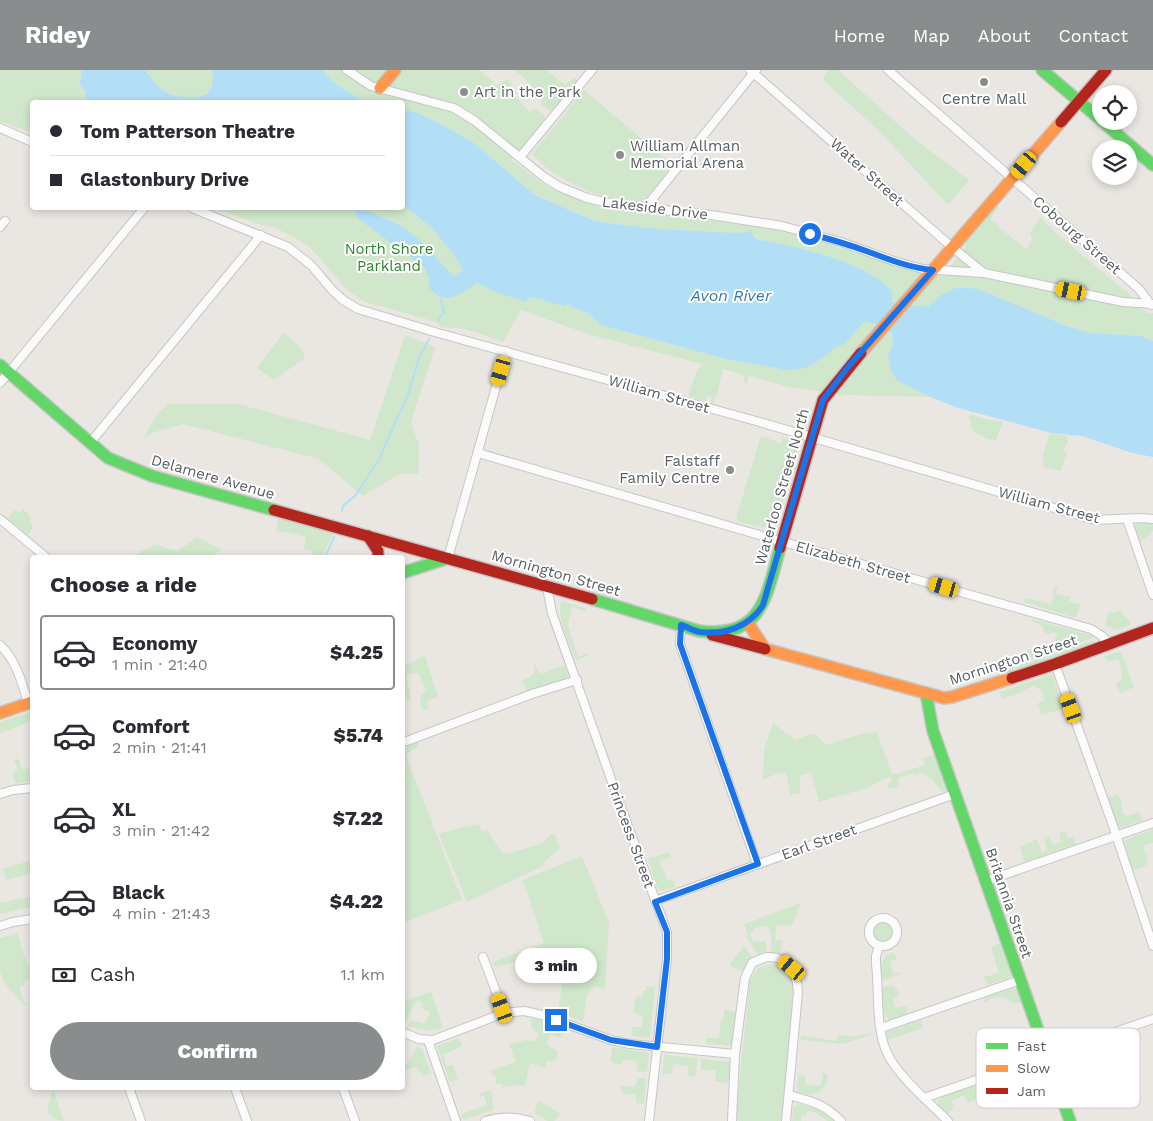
<!DOCTYPE html>
<html lang="en">
<head>
<meta charset="utf-8">
<style>
	body { margin:0; font-family:"Work Sans",sans-serif; background:#f2f2f3; color:#2b2b33; height:100vh; display:flex; flex-direction:column; font-size:19px; white-space:nowrap }
	* { box-sizing:border-box; margin:0 }
	p { font-size:16px; color:#7c7c81 }
	.icon { flex:none; width:28px; height:28px; fill:none; stroke:currentColor; stroke-width:2; stroke-linecap:round; stroke-linejoin:round }
	.map { position:relative; flex:1; overflow:hidden }
	.drawer { position:absolute; left:30px; top:485px; width:375px; height:535px; display:flex; flex-direction:column; background:#fff; border-radius:5px; box-shadow:0 2px 8px #0003 }
	.drawer>* { flex:none }
	.hud { position:absolute; left:30px; top:30px; width:375px; height:110px; border-radius:5px; box-shadow:0 2px 8px #0003; display:grid; align-content:center; height:110px; padding:0 20px; background:#fff }
	.tools { position:absolute; left:1092px; top:15px; display:grid; gap:10px }
	.tools a { display:grid; place-items:center; width:45px; height:45px; border-radius:50%; background:#fff; box-shadow:0 2px 8px #0003; font-size:25px }
	.end { position:absolute; width:22px; height:22px; margin:-11px; border:6px solid #1a73e8; background:#fff; box-shadow:0 0 0 2px #fff }
	.from { border-radius:50% }
	.bubble { position:absolute; height:35px; border-radius:18px; background:#fff; box-shadow:0 2px 8px #0003; font-size:16px; font-weight:800; line-height:35px; text-align:center }
	.car { position:absolute; width:15px; height:30px; margin:-15px -8px; border-radius:6px; box-shadow:0 0 4px 1px #0007; background:linear-gradient(#f5c518 24%,#345 0 40%,#f5c518 0 76%,#345 0 86%,#f5c518 0) }
	.hud b { display:flex; align-items:center; gap:18px; height:48px; font-size:19px }
	.hud b+b { border-top:1px solid #e1e1e2 }
	.hud i { width:12px; height:12px; background:#2b2b33 }
	ul { padding:0; list-style:none }
	li { display:flex; align-items:center; gap:15px; height:75px; margin:0 10px 8px; padding:0 10px; border:2px solid transparent; border-radius:5px }
	li div { flex:1 }
	li b { display:block; font-size:19px }
	li em { font-style:normal; font-weight:800 }
	li.selected { border-color:#8a8d8e }
	li>.icon { width:45px; height:45px; stroke-width:1.5 }
	h2 { padding:0 20px; font-size:22px; line-height:60px }
	.pay { display:flex; align-items:center; gap:12px; height:55px; padding:0 20px; font-size:19px }
	.pay p { margin-inline-start:auto }
	.primary-button { display:flex; gap:10px; margin-top:auto; padding:10px 20px }
	.primary-button a { flex:1; height:58px; border-radius:30px; background:#8a8d8e; color:#fff; font-size:20px; font-weight:800; line-height:58px; text-align:center }
	header { display:flex; align-items:center; gap:30px; box-sizing:border-box; height:70px; padding:0 25px; background:#8a8d8e; color:#fff }
	header strong { font-size:24px }
	nav { display:flex; gap:28px; margin-inline-start:auto; font-size:18px }
	.map>svg:first-child { display:block }
</style>
</head>
<body>
<header>
<strong>Ridey</strong>
<nav><a>Home</a><a>Map</a><a>About</a><a>Contact</a></nav>
</header>
<div class="map">
<svg width="1153" height="1051" viewBox="0 0 1153 1051">
	<rect width="100%" height="100%" fill="#eae7e2"/>
	<g fill="#d0e7cb">
		<path d="M0,0H82L80,13C84,22 88,20 84,31L85,32H32V63L0,51Z"/>
		<path d="M145,0H212C216,23 205,31 182,27C179,26 174,26 171,25C161,20 151,9 145,0Z"/>
		<path d="M322,0H480L497,15L508,9L512,15L508,19L530,42L535,38L544,45L545,51L541,54L512,90L536,109L556,121L600,136L630,142L780,158L901,198L942,206L966,177L964,176L966,171L997,136L999,137L990,149L999,155V157L1026,179L1032,170L1030,163L1040,147L1058,165L1124,220H1126L1131,226L1129,229L1148,243H1153V271L1141,266L1092,263L1067,256L981,220L936,229L928,237L892,232L884,213C864,201 842,190 820,184C797,177 763,174 745,161L738,163L658,159L608,153L592,150L535,125L474,73L437,52L412,41L403,40L402,32H363L332,11Z"/>
		<path d="M517,0H546L565,15L574,8L578,11L555,39L550,41L540,33L543,28L520,4L516,6Z"/>
		<path d="M827,0H838L917,71L969,110L948,135L879,61L823,10Z"/>
		<path d="M584,20L673,95L642,133C612,133 578,118 553,103C545,98 539,90 532,84Z"/>
		<path d="M403,136L419,146L450,178L463,201L529,227L540,230L542,227L568,233L570,237L588,243L601,255L726,289L786,300H797L828,284L837,276L844,275L864,252C886,257 901,260 888,285L898,311L930,327L845,325L789,317L749,306L746,315L742,304L723,299L718,321L713,333H710L712,327L708,326L706,331L688,326L696,303L702,294L591,265L521,240L503,272C486,266 461,255 443,258L436,252L365,232L348,221L309,176L276,158L258,154L214,138H402Z"/>
		<path d="M284,262L302,279L305,288L274,310L257,298Z"/>
		<path d="M405,265L435,277L411,352L419,375L418,404H399L363,426L319,389L183,354L155,362L144,367L158,343L168,334H238L370,370Z"/>
		<path d="M970,344L985,349L1003,352L996,370L987,369L973,361L969,347Z"/>
		<path d="M1049,363L1067,366L1068,373L1063,380L1067,382L1061,401L1043,397V386Z"/>
		<path d="M761,366L781,373L783,367L799,372L775,460L740,452L736,448Z"/>
		<path d="M23,439L31,447L30,452L33,458L28,465L8,449L14,440L20,442Z"/>
		<path d="M281,446L334,461L323,485L321,488L308,487L313,482L304,479L306,467L290,463L276,461L278,449Z"/>
		<path d="M1140,452L1153,453V461L1139,474L1135,461V455Z"/>
		<path d="M197,467L223,480L208,487L137,488L135,485L155,474L177,481Z"/>
		<path d="M1055,516L1058,517L1056,524L1070,527L1069,532L1080,534L1076,548L1039,537L1037,535L1024,533L1025,528L1051,534Z"/>
		<path d="M562,531L586,538L585,541L572,537L568,555L578,587L587,584L588,586L576,590C572,578 554,544 562,531Z"/>
		<path d="M1121,540L1126,549H1129L1130,555L1118,560L1105,556L1109,541L1111,543Z"/>
		<path d="M1032,549L1090,565L1093,568L1001,600V595L1004,592L1039,575L1042,580L1057,574L1055,567L1057,565L1055,562L1046,564L1042,556L1032,551Z"/>
		<path d="M1094,570L1092,574L1086,576L1002,606L1001,602Z"/>
		<path d="M1121,581L1134,617L1121,623L1115,614L1122,610L1121,596L1118,590L1107,591L1105,586Z"/>
		<path d="M425,586L438,627L427,630L428,639H422L420,626L426,621L418,603L406,605L411,629L403,631V596Z"/>
		<path d="M535,594L540,604L565,595L568,607L559,612L527,622L522,610L529,608L535,602L533,595Z"/>
		<path d="M1052,604L1064,639L1041,645L1038,633L1045,630L1041,620L1034,616L1026,619L1023,622L1002,629L999,622Z"/>
		<path d="M32,641V651L0,663V652Z"/>
		<path d="M773,653L795,670L814,663L826,675L861,664L877,662L892,705L922,696L925,694L923,688L936,684L947,716L945,721L942,722L932,709L928,708L923,703L915,705L913,703L898,708L899,717L889,719L888,714L892,712L890,706L867,718L819,732L811,702L800,706V723L790,725L786,702L776,704L763,710L764,679Z"/>
		<path d="M417,671L419,677L412,680L406,686L462,830L403,853V677Z"/>
		<path d="M19,689L22,699L27,698C32,701 33,706 32,711L15,714L12,702L18,700L14,690Z"/>
		<path d="M1118,724L1122,734V743L1127,746L1139,742L1142,750L1123,757H1118L1108,728Z"/>
		<path d="M479,754L482,762L487,760L502,782L506,784L541,774L551,764H555L560,778L545,791L543,796L467,832L439,764L459,758Z"/>
		<path d="M1153,759V773L1143,776L1148,792L1145,796L1133,800L1123,771Z"/>
		<path d="M1065,761L1068,769L1074,767L1076,774L1024,792L1020,777L1037,769L1042,783L1047,779L1044,768L1049,766L1053,775L1061,772L1059,763Z"/>
		<path d="M669,782L671,788L660,791L667,810L672,809L675,817L660,821L656,815L648,789Z"/>
		<path d="M582,786L609,853L605,919L594,916L590,922L587,925L583,952L558,941L563,910L554,907L555,897L533,894L531,890L528,889L495,897L493,892L544,873L523,810Z"/>
		<path d="M32,790L31,804L6,810L3,799Z"/>
		<path d="M28,827H32V837L0,844V833Z"/>
		<path d="M801,833L792,855L776,856L775,870L783,871L780,883H771V866L768,856L754,858L755,860L750,863L753,872L759,871L760,872L765,870L767,883L758,886L746,866L748,864L744,854Z"/>
		<circle cx="883" cy="862" r="12"/>
		<path d="M17,863L32,908L25,912L24,915L19,918L25,934H31L29,935H22L21,931L4,913L0,901V868Z"/>
		<path d="M1002,873L1012,904L1010,907L988,915L983,907L999,903L991,877Z"/>
		<path d="M744,876L753,888L742,901L729,895Z"/>
		<path d="M894,882L897,889L890,891L893,904L900,902L899,904L886,910L882,909C880,896 880,887 894,882Z"/>
		<path d="M772,894C793,897 794,906 795,924L783,1045L781,1051H738L736,1046L737,1034L750,910L758,898Z"/>
		<path d="M893,915L900,924L893,929L895,938L906,936L908,943L889,950L884,943L882,917Z"/>
		<path d="M646,916L655,917L650,968L631,966L633,957H642L643,947L633,942L636,926L642,927L643,921H646Z"/>
		<path d="M1014,918L1019,921L1023,932C1006,937 1013,927 1001,927C996,927 989,930 984,932L983,928L998,923L999,924L1002,922Z"/>
		<path d="M431,922L443,958C430,962 421,960 408,956L412,950L424,954L431,943L421,938L423,933L417,930L404,954H403V931Z"/>
		<path d="M724,940L735,942L732,976L706,973V968H719L721,949L724,947Z"/>
		<path d="M532,949L548,952L564,959L561,968L550,965L546,974L558,982L555,991H547L545,998L530,993L525,1016L515,1015L502,1017V1014H496V1007L489,1001L516,992L509,974L526,970L536,971L538,962L533,960L534,958L531,957Z"/>
		<path d="M921,950L923,958L887,970V962Z"/>
		<path d="M876,963L843,974L801,970V966L836,971L837,966L846,965L848,967Z"/>
		<path d="M459,968L462,976L443,985L447,996L453,995L458,1009L450,1012L437,976Z"/>
		<path d="M417,976L423,981L431,1004L423,1006L416,997L403,1001V996L405,993L407,994Z"/>
		<path d="M612,977L649,983L647,1002L637,1001V991L623,989L621,995L613,993L611,990Z"/>
		<path d="M664,985L698,988L695,1007L688,1006V996L673,994L672,1004H662Z"/>
		<path d="M701,989L730,992L728,1013L715,1011L716,1001L701,999Z"/>
		<path d="M823,1003L828,1005C827,1023 812,1027 797,1022L798,1005L805,1006L806,1015L820,1016L822,1014Z"/>
		<path d="M638,1008H646L644,1034L636,1033V1025L621,1023V1016L635,1017Z"/>
		<path d="M975,1015L980,1026L968,1033L964,1025L952,1031L954,1038L946,1045L939,1037L938,1031L943,1025Z"/>
		<path d="M53,1019L64,1051C40,1048 48,1035 53,1019Z"/>
		<path d="M491,1020L494,1040L463,1050L461,1044L487,1035L484,1026L480,1027L479,1024Z"/>
		<path d="M538,1030L560,1044L554,1051H547L534,1043Z"/>
		<path d="M800,1034L820,1040L834,1051H827L817,1043L807,1041L806,1046L803,1045L801,1047V1051H792L794,1036Z"/>
	</g>
	<g fill="#b3dff6">
		<path d="M82,0H145C151,9 161,20 171,25C174,26 179,26 182,27C205,31 216,23 212,0H322L332,11L363,32H85L84,31C88,20 84,22 80,13Z"/>
		<path d="M403,40L412,41L437,52L474,73L535,125L592,150L608,153L658,159L738,163L750,161L752,165L757,169C797,177 865,191 892,221V232L928,237C948,218 954,215 981,220L1067,256L1092,263L1141,266L1153,271V387L1132,383L1082,366L1051,363L955,337L930,327L898,311L892,302L888,285C901,260 886,256 864,252L844,275L837,276L828,284L810,296L797,300H786L726,289L601,255L588,243L570,237L568,233L565,236L544,231L542,227L540,230L529,227L526,232L493,221L477,213C457,225 448,237 429,218V208L425,198L357,148L354,138H362V141L366,140C378,146 393,151 404,158C422,169 439,192 454,207L463,200C447,173 429,152 403,136Z"/>
	</g>
	<g fill="none" stroke-linecap="round" stroke-linejoin="round">
		<g stroke="#b3dff6" stroke-width="2">
			<path d="M438,251L444,242L441,230"/>
			<path d="M342,441L343,436L355,426L378,391L409,322L419,288L429,269"/>
			<path d="M325,488L334,467"/>
		</g>
		<defs>
			<g id="street">
				<path d="M347,0L371,16L454,38L475,51L544,107L560,117L587,128L617,135L711,145L782,156L841,172L894,191L923,199L984,203L1123,232L1153,234"/>
				<path d="M750,0L953,178L984,203"/>
				<path d="M888,0L1139,219L1151,235"/>
				<path d="M0,58L32,72"/>
				<path d="M520,87L592,0"/>
				<path d="M192,138L288,177L311,195L332,220L343,230L358,239L438,263L756,351L1095,450L1140,448L1153,449"/>
				<path d="M645,138L756,0"/>
				<path d="M0,157L5,151"/>
				<path d="M0,313L144,138"/>
				<path d="M90,373L261,165"/>
				<path d="M478,383L773,469L1091,559L1102,566L1109,574"/>
				<path d="M0,449L47,488"/>
				<path d="M1127,449L1153,525"/>
				<path d="M448,488L506,281"/>
				<path d="M547,517L552,543L617,726L667,862V889L649,1051"/>
				<path d="M681,555L680,574L757,794"/>
				<path d="M0,575C16,590 22,612 28,633"/>
				<path d="M1055,594L1111,750L1153,876"/>
				<path d="M407,671L532,624L577,610"/>
				<path d="M0,724L13,720L32,718"/>
				<path d="M986,811L1153,753"/>
				<path d="M655,831L955,724"/>
				<circle cx="883" cy="862" r="14"/>
				<path d="M0,856L13,852L32,849"/>
				<path d="M879,876L876,886V894C879,920 876,950 884,975C891,1001 929,1032 948,1051"/>
				<path d="M483,887L504,943"/>
				<path d="M881,958L1020,910"/>
				<path d="M402,962L419,969L433,970L504,943L524,941L542,945L611,970L630,974L735,984"/>
				<path d="M428,970L456,1051"/>
				<path d="M129,1018L141,1051"/>
				<path d="M235,1018L247,1051"/>
				<path d="M343,1018L355,1051"/>
				<path d="M789,1025C811,1031 825,1034 841,1051"/>
				<path d="M924,1028L1153,949"/>
				<path d="M485,1051C501,1046 514,1046 530,1051"/>
				<path d="M732,1051L735,984L745,908L752,893C757,891 763,888 767,887C789,886 797,903 798,922L786,1051"/>
			</g>
			<g id="fast">
				<path d="M1042,0L1101,50"/>
				<path d="M1102,51L1153,95"/>
				<path d="M0,295L108,388L152,406L274,440"/>
				<path d="M402,503L448,488"/>
				<path d="M592,529L699,561C763,569 766,526 780,478"/>
				<path d="M926,623L933,661L1070,1051"/>
			</g>
			<g id="slow">
				<path d="M380,18L395,0"/>
				<path d="M861,283L1061,52"/>
				<path d="M748,553L765,579L944,628L952,627L1012,608"/>
				<path d="M0,643L32,632"/>
			</g>
			<g id="jam">
				<path d="M1061,52L1106,0"/>
				<path d="M274,440L592,529"/>
				<path d="M368,466L378,481V488"/>
				<path d="M780,478L823,330L861,283"/>
				<path d="M712,565L765,579"/>
				<path d="M1012,608L1055,594L1153,558"/>
			</g>
		</defs>
		<use href="#street" stroke="#c7c6c6" stroke-width="10"/>
		<use href="#fast" stroke="#c6c6c5" stroke-width="14"/>
		<use href="#slow" stroke="#c6c6c5" stroke-width="14"/>
		<use href="#jam" stroke="#c6c6c5" stroke-width="14"/>
		<use href="#street" stroke="#fcfbfb" stroke-width="8"/>
		<use href="#fast" stroke="#63d668" stroke-width="11"/>
		<use href="#slow" stroke="#ff974d" stroke-width="11"/>
		<use href="#jam" stroke="#b3261e" stroke-width="11"/>
	</g>
	<g fill="none" stroke-linecap="round" stroke-linejoin="round">
		<path stroke="#1a73e8" stroke-width="6" d="M556,950L611,970L657,977L667,889V862L655,832L758,794L680,574L681,555C688,557 693,561 700,562C725,565 749,557 763,535L823,330L848,297L933,200C911,198 890,190 869,182C850,175 830,169 810,164"/>
	</g>
	<g fill="#8a8d8e" stroke="#fff" stroke-width="2">
		<circle cx="984" cy="12" r="5"/>
		<circle cx="464" cy="22" r="5"/>
		<circle cx="620" cy="85" r="5"/>
		<circle cx="730" cy="400" r="5"/>
	</g>
	<g text-anchor="middle" dominant-baseline="central" stroke-width="4" stroke-linejoin="round" paint-order="stroke">
		<g font-size="15" fill="#575d61" stroke="#fff" text-anchor="start">
			<text x="474" y="22">Art in the Park</text>
			<text x="984" y="29" text-anchor="middle">Centre Mall</text>
			<text x="630" y="76">William Allman<tspan x="630" dy="17">Memorial Arena</tspan></text>
			<text x="720" y="391" text-anchor="end">Falstaff<tspan x="720" dy="17">Family Centre</tspan></text>
		</g>
		<g font-size="15" fill="#575d61" stroke="#fff">
			<text transform="translate(867 102) rotate(42)">Water Street</text>
			<text transform="translate(655 138) rotate(7)">Lakeside Drive</text>
			<text transform="translate(1077 165) rotate(41)">Cobourg Street</text>
			<text transform="translate(659 324) rotate(16)">William Street</text>
			<text transform="translate(213 407) rotate(16)">Delamere Avenue</text>
			<text transform="translate(782 417) rotate(-74)">Waterloo Street North</text>
			<text transform="translate(1049 435) rotate(15)">William Street</text>
			<text transform="translate(853 492) rotate(16)">Elizabeth Street</text>
			<text transform="translate(556 503) rotate(16)">Mornington Street</text>
			<text transform="translate(1013 590) rotate(-18)">Mornington Street</text>
			<text transform="translate(631 765) rotate(70)">Princess Street</text>
			<text transform="translate(819 772) rotate(-20)">Earl Street</text>
			<text transform="translate(1009 833) rotate(71)">Britannia Street</text>
		</g>
		<g font-size="15" fill="#2e842d" stroke="#fff">
			<text x="389" y="179">North Shore<tspan x="389" dy="17">Parkland</tspan></text>
		</g>
		<g font-size="16" font-style="italic" fill="#3078b0" stroke="#fff">
			<text x="731" y="225">Avon River</text>
		</g>
	</g>
	<rect x="976" y="958" width="164" height="80" rx="8" fill="#fff" stroke="#cdced0" stroke-width="1"/>
	<rect x="986" y="973" width="22" height="6" fill="#63d668"/>
	<rect x="986" y="995" width="22" height="7" fill="#ff974d"/>
	<rect x="986" y="1018" width="22" height="6" fill="#b3261e"/>
	<g font-size="14" fill="#575d61">
		<text x="1017" y="981">Fast</text>
		<text x="1017" y="1003">Slow</text>
		<text x="1017" y="1026">Jam</text>
	</g>
</svg>
<div class="tools">
<a><svg class="icon" aria-label="locate" viewBox="0 0 24 24"><circle cx="12" cy="12" r="6"/><path d="M12 2v4M12 18v4M2 12h4M18 12h4"/></svg></a>
<a><svg class="icon" aria-label="layers" viewBox="0 0 24 24"><path d="M12 4l9 5-9 5-9-5zM3 14l9 5 9-5"/></svg></a>
</div>
<i class="end from" style="left:810px;top:164px"></i>
<i class="end" style="left:556px;top:950px"></i>
<div class="bubble" style="left:515px;top:878px;width:82px">3 min</div>
<i class="car" style="left:1024px;top:95px;rotate:220deg"></i>
<i class="car" style="left:1071px;top:221px;rotate:282deg"></i>
<i class="car" style="left:501px;top:301px;rotate:196deg"></i>
<i class="car" style="left:944px;top:517px;rotate:286deg"></i>
<i class="car" style="left:1071px;top:638px;rotate:340deg"></i>
<i class="car" style="left:792px;top:898px;rotate:310deg"></i>
<i class="car" style="left:502px;top:938px;rotate:340deg"></i>
<div class="hud">
<b><i class="from"></i>Tom Patterson Theatre</b>
<b><i></i>Glastonbury Drive</b>
</div>
<section class="drawer">
<h2>Choose a ride</h2>
<ul>
<li class="selected"><svg class="icon" aria-label="car" viewBox="0 0 24 24"><path d="M5 17H2v-5l4-1 3-4h7l3 4 3 1v5h-3M9 17h6M6 11h13"/><circle cx="7" cy="17" r="2"/><circle cx="17" cy="17" r="2"/></svg><div><b>Economy</b><p>1 min · 21:40</p></div><em>$4.25</em></li>
<li><svg class="icon" aria-label="car" viewBox="0 0 24 24"><path d="M5 17H2v-5l4-1 3-4h7l3 4 3 1v5h-3M9 17h6M6 11h13"/><circle cx="7" cy="17" r="2"/><circle cx="17" cy="17" r="2"/></svg><div><b>Comfort</b><p>2 min · 21:41</p></div><em>$5.74</em></li>
<li><svg class="icon" aria-label="car" viewBox="0 0 24 24"><path d="M5 17H2v-5l4-1 3-4h7l3 4 3 1v5h-3M9 17h6M6 11h13"/><circle cx="7" cy="17" r="2"/><circle cx="17" cy="17" r="2"/></svg><div><b>XL</b><p>3 min · 21:42</p></div><em>$7.22</em></li>
<li><svg class="icon" aria-label="car" viewBox="0 0 24 24"><path d="M5 17H2v-5l4-1 3-4h7l3 4 3 1v5h-3M9 17h6M6 11h13"/><circle cx="7" cy="17" r="2"/><circle cx="17" cy="17" r="2"/></svg><div><b>Black</b><p>4 min · 21:43</p></div><em>$4.22</em></li>
</ul>
<div class="pay"><svg class="icon" aria-label="cash" viewBox="0 0 24 24"><path d="M3 7h18v10H3z"/><circle cx="12" cy="12" r="2"/></svg>Cash<p>1.1 km</p></div>
<div class="primary-button"><a>Confirm</a></div>
</section>
</div>
</body>
</html>
